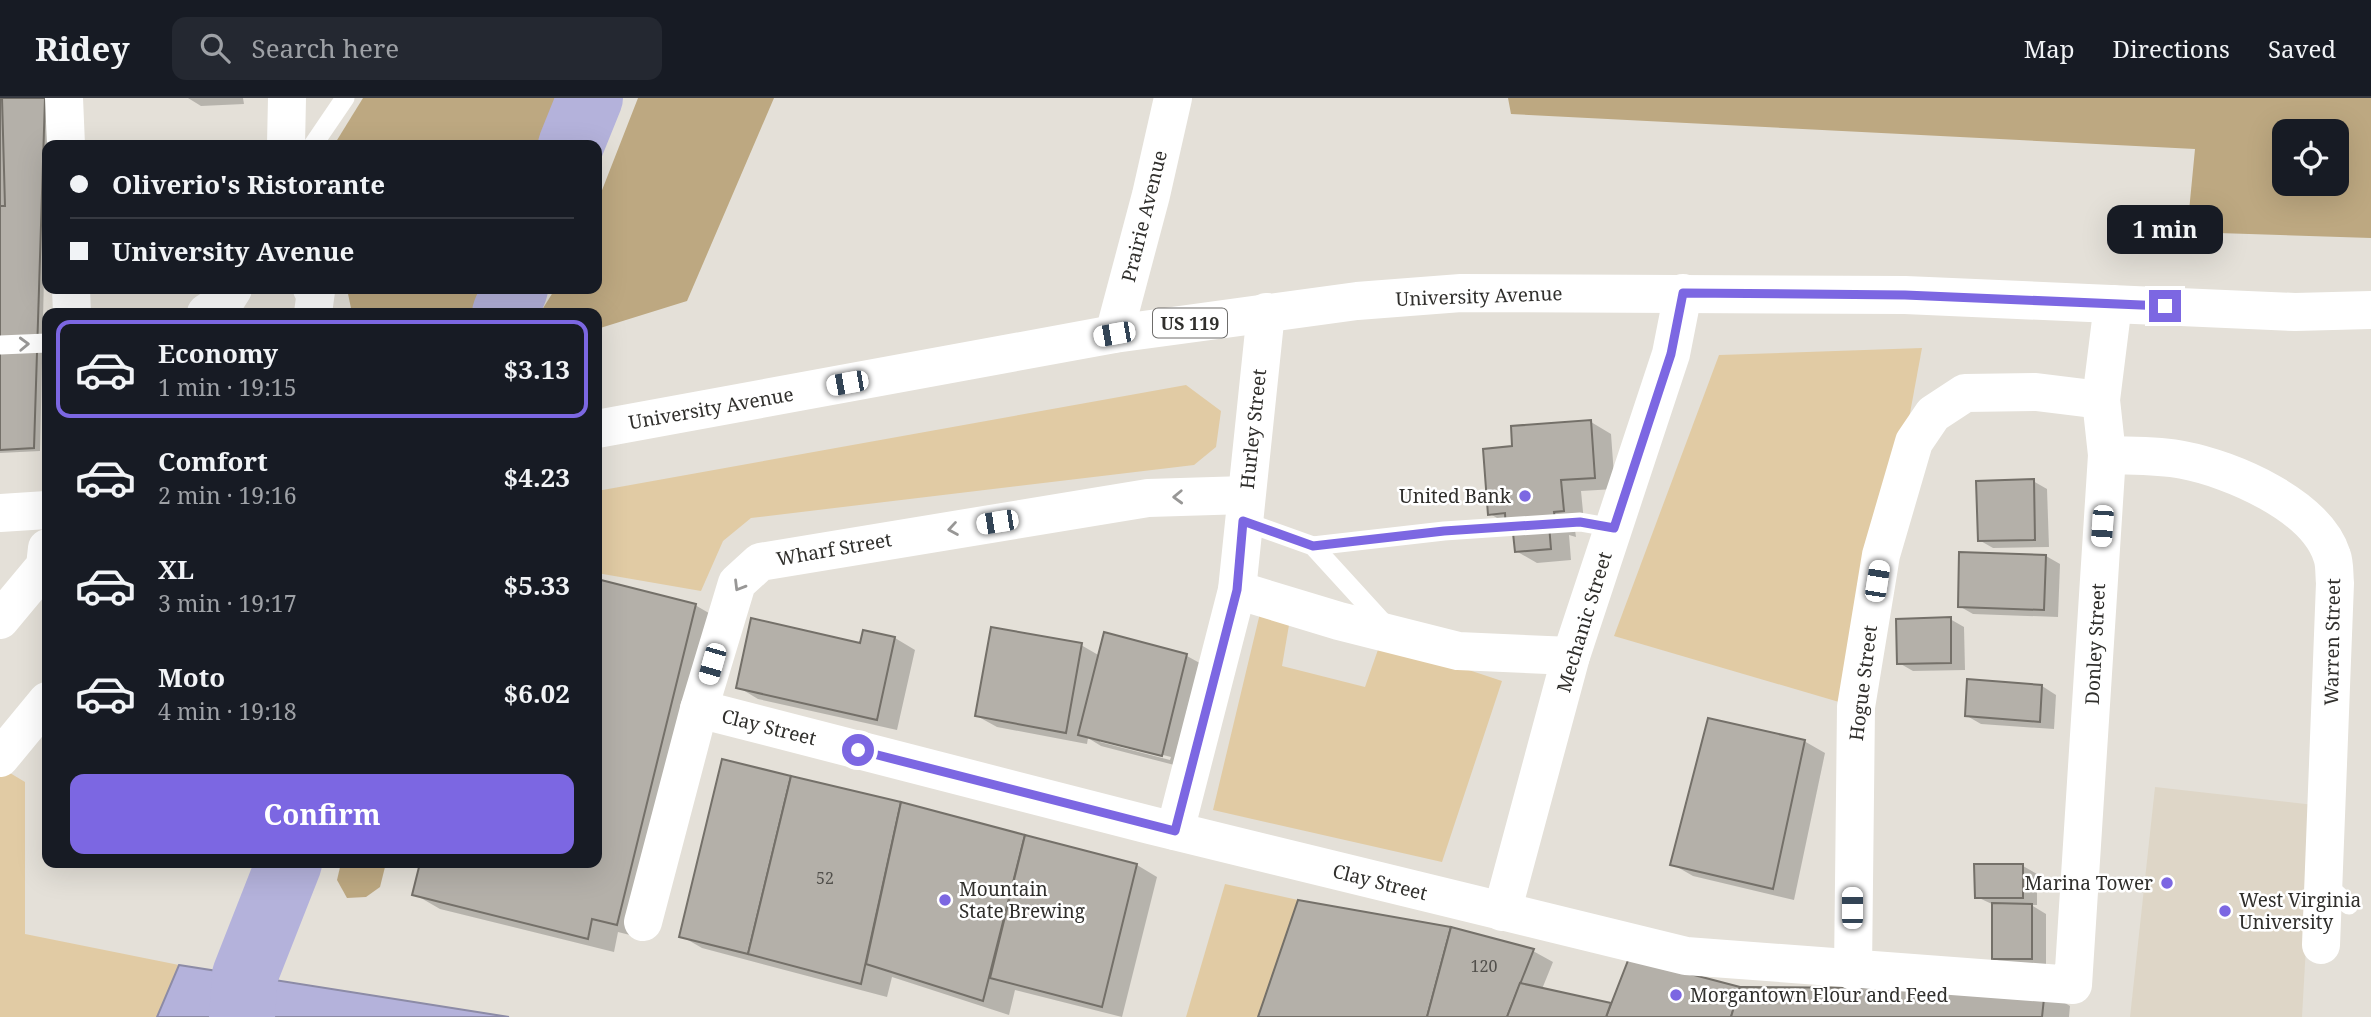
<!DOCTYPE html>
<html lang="en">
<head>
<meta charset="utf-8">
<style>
	body { margin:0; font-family:"Noto Serif",serif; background:#242831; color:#f1f3f6; height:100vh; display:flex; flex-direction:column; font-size:26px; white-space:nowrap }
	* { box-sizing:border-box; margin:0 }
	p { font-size:23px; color:#9ea1a6 }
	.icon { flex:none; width:38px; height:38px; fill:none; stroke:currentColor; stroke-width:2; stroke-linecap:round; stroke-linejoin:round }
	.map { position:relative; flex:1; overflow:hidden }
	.details { position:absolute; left:42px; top:210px; width:560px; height:560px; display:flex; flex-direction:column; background:#171b24; border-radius:14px; box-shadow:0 7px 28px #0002 }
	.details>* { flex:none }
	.top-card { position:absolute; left:42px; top:42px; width:560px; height:154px; border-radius:14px; box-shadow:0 7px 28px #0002; display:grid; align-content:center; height:154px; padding:0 28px; background:#171b24 }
	.buttons { position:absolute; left:2272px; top:21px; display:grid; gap:14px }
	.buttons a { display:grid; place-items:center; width:77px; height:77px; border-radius:14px; background:#171b24; box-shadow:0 7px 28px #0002; font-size:35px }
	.end { position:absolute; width:32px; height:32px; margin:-16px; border:9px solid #7c67e2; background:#fff; box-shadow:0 0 0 4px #fff }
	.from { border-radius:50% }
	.bubble { position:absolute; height:49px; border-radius:14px; background:#171b24; box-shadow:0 7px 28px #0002; font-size:23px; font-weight:700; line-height:49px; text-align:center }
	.car { position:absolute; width:21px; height:42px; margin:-21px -10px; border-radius:9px; box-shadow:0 0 5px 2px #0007; background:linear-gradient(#fff 24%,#345 0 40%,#fff 0 76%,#345 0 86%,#fff 0) }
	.top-card b { display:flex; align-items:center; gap:24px; height:66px; font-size:26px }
	.top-card b+b { border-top:2px solid #363941 }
	.top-card i { width:18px; height:18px; background:#f1f3f6 }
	ul { padding:12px 0 0; list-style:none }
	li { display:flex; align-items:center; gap:21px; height:98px; margin:0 14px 10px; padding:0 14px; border:4px solid transparent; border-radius:14px }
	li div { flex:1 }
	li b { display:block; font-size:26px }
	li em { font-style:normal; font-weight:700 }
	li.selected { border-color:#7c67e2 }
	li>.icon { width:63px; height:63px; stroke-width:1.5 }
	.primary-button { display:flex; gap:14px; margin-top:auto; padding:14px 28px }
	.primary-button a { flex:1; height:80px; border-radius:14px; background:#7c67e2; color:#fff; font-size:28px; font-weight:700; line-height:80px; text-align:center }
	header { display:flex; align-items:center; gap:42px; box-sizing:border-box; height:98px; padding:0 35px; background:#171b24; border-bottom:2px solid #363941 }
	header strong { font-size:33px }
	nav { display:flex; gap:38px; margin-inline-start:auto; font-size:24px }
	.search { width:490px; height:63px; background:#242831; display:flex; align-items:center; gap:18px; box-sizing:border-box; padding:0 24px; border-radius:14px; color:#9ea1a6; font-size:26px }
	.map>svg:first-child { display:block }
</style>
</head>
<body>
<header>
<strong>Ridey</strong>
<div class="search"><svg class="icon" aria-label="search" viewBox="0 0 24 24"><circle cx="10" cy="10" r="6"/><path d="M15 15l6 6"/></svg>Search here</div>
<nav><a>Map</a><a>Directions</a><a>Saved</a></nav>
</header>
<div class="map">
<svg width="2371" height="919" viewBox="0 0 2371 919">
	<rect width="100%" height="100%" fill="#e4e0d8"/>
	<path fill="#ded6c7" d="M2155,689L2314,707L2302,919H2130Z"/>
	<g fill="#e1cba4">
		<path d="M1922,250L1856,609L1614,538L1719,257Z"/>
		<path d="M1186,287L1221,313L1216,349L1194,367L751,420L723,443L701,493L597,475V393Z"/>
		<path d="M1261,511L1289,527L1282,568L1365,589L1381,543L1502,583L1442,764L1213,712Z"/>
		<path d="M0,669L25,684V836L179,867L157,919H0Z"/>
		<path d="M1225,786L1298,802L1258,919H1186Z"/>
	</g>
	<g fill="#bda881" fill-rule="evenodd">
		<path d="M363,0H557L539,47H334Z"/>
		<path d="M638,0H774L687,203L597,231V215H540L555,191H597V105Z"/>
		<path d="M1508,0H2371V140L2187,134L2195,51L1511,16ZM2284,33H2336V86H2284Z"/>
		<path d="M347,191H484L475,215H352Z"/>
		<path d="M341,765H386L380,789L366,799L347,800L337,782Z"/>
	</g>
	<path fill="#b4b2db" stroke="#8c8ba6" stroke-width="2" d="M179,867L509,919H157Z"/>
	<g fill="#0003" fill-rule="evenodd">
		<path d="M0,0H52L47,47L40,353L0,355Z"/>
		<path d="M188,0H243L244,6L201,8Z"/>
		<path d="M1591,324L1611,336L1615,391L1581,393L1584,424L1574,425L1576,439L1569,437L1571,462L1537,465L1516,453L1515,438L1508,426L1490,416L1514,350Z"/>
		<path d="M2033,383L2047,391L2049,449L1993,450L1979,442Z"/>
		<path d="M2046,458L2060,466L2058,519L1973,516L1959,508Z"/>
		<path d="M597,483L695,507L721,522L642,840L618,834L614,854L440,811L414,796L422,765H597Z"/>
		<path d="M1950,521L1964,529L1965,572L1913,573L1899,565Z"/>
		<path d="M864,534L895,540L915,552L897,632L758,601L738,589L861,547Z"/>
		<path d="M1105,537L1187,558L1207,569L1182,669L1101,648L1088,640L1087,646L997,629L977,618L1081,547L1100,558ZM1100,641L1171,659L1170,662L1100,644Z"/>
		<path d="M1969,583L2042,588L2056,597L2054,631L1981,626L1967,618Z"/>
		<path d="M1804,643L1825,655L1794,802L1693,778L1672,766Z"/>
		<path d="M791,679L1137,767L1157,779L1122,919L1015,892L1009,917L892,879L887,899L702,850L681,838Z"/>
		<path d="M2023,768L2037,776V807H2031L2046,816V868H2008L1993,860L1994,807L1977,799Z"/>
		<path d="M1533,853L1553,864L1542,891L1612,907L2045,893L2070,908L2069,919H1260Z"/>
	</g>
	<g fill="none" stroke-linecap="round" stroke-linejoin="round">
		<g stroke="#b4b2db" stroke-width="66">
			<path d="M571,47L590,0"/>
			<path d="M505,215L515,191"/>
			<path d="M242,919L245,877L289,765"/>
		</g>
	</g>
	<g fill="#b4b0a9" stroke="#747069" stroke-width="2">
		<path d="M0,0H45L34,350L0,352Z"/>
		<path d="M0,0H2L5,108H0Z"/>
		<path d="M1591,322L1595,380L1561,382L1564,413L1554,414L1556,428L1549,427L1551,451L1515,454L1513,435H1506L1505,415L1488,417L1483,351L1512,348L1511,328Z"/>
		<path d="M2034,381L2035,442L1978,443L1976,383Z"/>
		<path d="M1959,454L2046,457L2044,512L1958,509Z"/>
		<path d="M597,481L696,506L617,827L592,821L588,841L412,797L420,765H597Z"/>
		<path d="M1951,519V565L1897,566L1896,521Z"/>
		<path d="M751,520L860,545L863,532L895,539L877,622L736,590Z"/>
		<path d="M991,529L1082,545L1066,635L975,618Z"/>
		<path d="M1104,534L1187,556L1162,658L1078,637Z"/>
		<path d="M1967,581L2042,587L2040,624L1965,618Z"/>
		<path d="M1708,620L1805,642L1773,791L1670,767Z"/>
		<path d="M722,661L791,678L748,856L679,839Z"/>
		<path d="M791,678L901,704L861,886L748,856Z"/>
		<path d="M901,704L1025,737L983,903L866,866Z"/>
		<path d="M1025,737L1137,766L1102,909L990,880Z"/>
		<path d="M1974,766H2023V800H1975Z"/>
		<path d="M1298,802L1451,829L1427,919H1258Z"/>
		<path d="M1992,805L2032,806V861H1992Z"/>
		<path d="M1451,829L1534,851L1507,919H1427Z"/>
		<path d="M1629,860L1740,889L1731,919H1606Z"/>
		<path d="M1520,885L1611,905L1606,919H1507Z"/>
		<path d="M1740,889L2045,891L2042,919H1731Z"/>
	</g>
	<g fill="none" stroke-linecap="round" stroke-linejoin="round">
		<g stroke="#fff" stroke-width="19">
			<path d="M313,47L345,0"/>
			<path d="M0,247L47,245"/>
			<path d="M1243,423L1313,448L1387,529"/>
			<path d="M1313,448L1444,433L1580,424L1614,430"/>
			<path d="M2324,785L2349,807"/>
		</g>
		<g stroke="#fff" stroke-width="38">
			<path d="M64,0L66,47"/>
			<path d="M286,47L287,0"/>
			<path d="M71,191L72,215"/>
			<path d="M312,191L316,193L313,215"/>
			<path d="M206,215L226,202L233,191"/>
			<path d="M1114,236L1151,97L1173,0"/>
			<path d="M2107,357C2132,358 2159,357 2183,362C2231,371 2316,407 2332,458C2335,466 2334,476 2335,485L2321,847"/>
			<path d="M1237,492L1339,523L1458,553L1571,558"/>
			<path d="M0,522L45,468L47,450"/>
			<path d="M699,611L1150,727L1686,858L2073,887L2107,357L2101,302L2113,206"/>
			<path d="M0,660L47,603"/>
			<path d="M1175,733L1237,492L1266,214"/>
			<path d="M1502,814L1571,558L1671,256L1683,195"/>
			<path d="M643,824L699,611L737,485L760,464L1148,400L1246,397"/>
			<path d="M1853,873L1856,609L1881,457L1914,344L1933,316L1965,295L2036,294L2101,302"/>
		</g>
		<g stroke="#fff" stroke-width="38">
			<path d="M597,331L1114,236L1357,203L1461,195L1905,197L2295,214L2371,212"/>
			<path d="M0,415L47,412"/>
		</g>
	</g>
	<defs><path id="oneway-chevron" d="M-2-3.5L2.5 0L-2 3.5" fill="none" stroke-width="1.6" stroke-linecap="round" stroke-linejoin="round" transform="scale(1.75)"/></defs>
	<g stroke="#989796">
		<use href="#oneway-chevron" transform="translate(24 246) rotate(-2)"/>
		<use href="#oneway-chevron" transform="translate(1178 399) rotate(178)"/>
		<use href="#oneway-chevron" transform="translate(953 431) rotate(171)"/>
		<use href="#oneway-chevron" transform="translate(739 488) rotate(121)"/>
	</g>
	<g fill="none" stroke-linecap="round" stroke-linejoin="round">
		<path stroke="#7c67e2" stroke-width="9" d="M858,652L1175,733L1237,492L1243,423L1313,448L1444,433L1580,424L1614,430L1671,256L1683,195L1905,197L2165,208"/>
	</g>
	<g fill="#7c67e2" stroke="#fff" stroke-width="2.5">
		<circle cx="1525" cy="398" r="7"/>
		<circle cx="2167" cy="785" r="7"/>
		<circle cx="945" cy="802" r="7"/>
		<circle cx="2225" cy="813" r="7"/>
		<circle cx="1676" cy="897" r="7"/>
	</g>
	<g text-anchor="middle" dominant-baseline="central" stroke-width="5" stroke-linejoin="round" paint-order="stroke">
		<g font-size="16" fill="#514f4b">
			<text x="825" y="780">52</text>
			<text x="1484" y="868">120</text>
		</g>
		<rect fill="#fff" stroke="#6e6d6b" stroke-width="2" x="1153" y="210.5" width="74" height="29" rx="5"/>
		<g font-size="18" font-weight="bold" fill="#302f2c">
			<text x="1190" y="225">US 119</text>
		</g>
		<g font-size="19" fill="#302f2c" stroke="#fff">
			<text transform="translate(1144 118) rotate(-76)">Prairie Avenue</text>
			<text transform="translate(1479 198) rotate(-2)">University Avenue</text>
			<text transform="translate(711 310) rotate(-10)">University Avenue</text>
			<text transform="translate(1253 331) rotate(-84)">Hurley Street</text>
			<text transform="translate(834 451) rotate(-10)">Wharf Street</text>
			<text transform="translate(1584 524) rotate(-73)">Mechanic Street</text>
			<text transform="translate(2332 544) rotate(-89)">Warren Street</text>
			<text transform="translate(2095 546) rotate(-87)">Donley Street</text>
			<text transform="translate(1863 585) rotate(-83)">Hogue Street</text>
			<text transform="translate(769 629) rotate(14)">Clay Street</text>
			<text transform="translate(1380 784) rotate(14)">Clay Street</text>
		</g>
		<g font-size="19" fill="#302f2c" stroke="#fff" text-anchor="start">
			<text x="1511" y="398" text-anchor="end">United Bank</text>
			<text x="2153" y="785" text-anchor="end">Marina Tower</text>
			<text x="959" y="791">Mountain<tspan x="959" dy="22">State Brewing</tspan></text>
			<text x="2239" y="802">West Virginia<tspan x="2239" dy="22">University</tspan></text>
			<text x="1690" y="897">Morgantown Flour and Feed</text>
		</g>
	</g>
</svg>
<div class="buttons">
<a><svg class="icon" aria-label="locate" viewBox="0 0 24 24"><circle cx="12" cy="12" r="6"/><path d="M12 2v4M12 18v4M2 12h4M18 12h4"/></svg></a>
</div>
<i class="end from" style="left:858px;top:652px"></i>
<i class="end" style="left:2165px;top:208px"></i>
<div class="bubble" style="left:2107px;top:107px;width:116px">1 min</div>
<i class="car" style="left:1114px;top:236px;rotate:260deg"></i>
<i class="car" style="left:847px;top:285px;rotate:260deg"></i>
<i class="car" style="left:997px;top:424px;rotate:261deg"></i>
<i class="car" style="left:2102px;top:428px;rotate:184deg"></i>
<i class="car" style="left:1877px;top:483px;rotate:9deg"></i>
<i class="car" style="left:712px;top:566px;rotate:196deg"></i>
<i class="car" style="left:1852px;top:810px;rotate:0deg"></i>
<div class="top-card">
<b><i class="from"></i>Oliverio's Ristorante</b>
<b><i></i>University Avenue</b>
</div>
<section class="details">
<ul>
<li class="selected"><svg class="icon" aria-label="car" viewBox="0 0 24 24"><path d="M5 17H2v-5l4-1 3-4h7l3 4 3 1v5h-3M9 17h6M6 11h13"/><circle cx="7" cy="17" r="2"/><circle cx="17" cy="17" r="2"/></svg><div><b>Economy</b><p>1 min · 19:15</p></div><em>$3.13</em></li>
<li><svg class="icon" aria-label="car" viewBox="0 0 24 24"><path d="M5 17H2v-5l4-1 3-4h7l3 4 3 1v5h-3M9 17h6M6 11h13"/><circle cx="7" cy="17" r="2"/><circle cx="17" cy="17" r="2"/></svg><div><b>Comfort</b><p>2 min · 19:16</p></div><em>$4.23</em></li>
<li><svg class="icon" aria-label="car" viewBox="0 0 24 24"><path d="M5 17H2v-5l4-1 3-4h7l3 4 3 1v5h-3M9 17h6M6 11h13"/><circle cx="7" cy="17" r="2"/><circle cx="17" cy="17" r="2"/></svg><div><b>XL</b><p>3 min · 19:17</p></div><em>$5.33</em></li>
<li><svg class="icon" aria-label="car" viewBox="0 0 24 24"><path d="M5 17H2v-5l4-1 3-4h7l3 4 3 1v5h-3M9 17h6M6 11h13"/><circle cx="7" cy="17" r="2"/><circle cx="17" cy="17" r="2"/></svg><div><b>Moto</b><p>4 min · 19:18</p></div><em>$6.02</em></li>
</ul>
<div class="primary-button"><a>Confirm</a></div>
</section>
</div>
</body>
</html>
